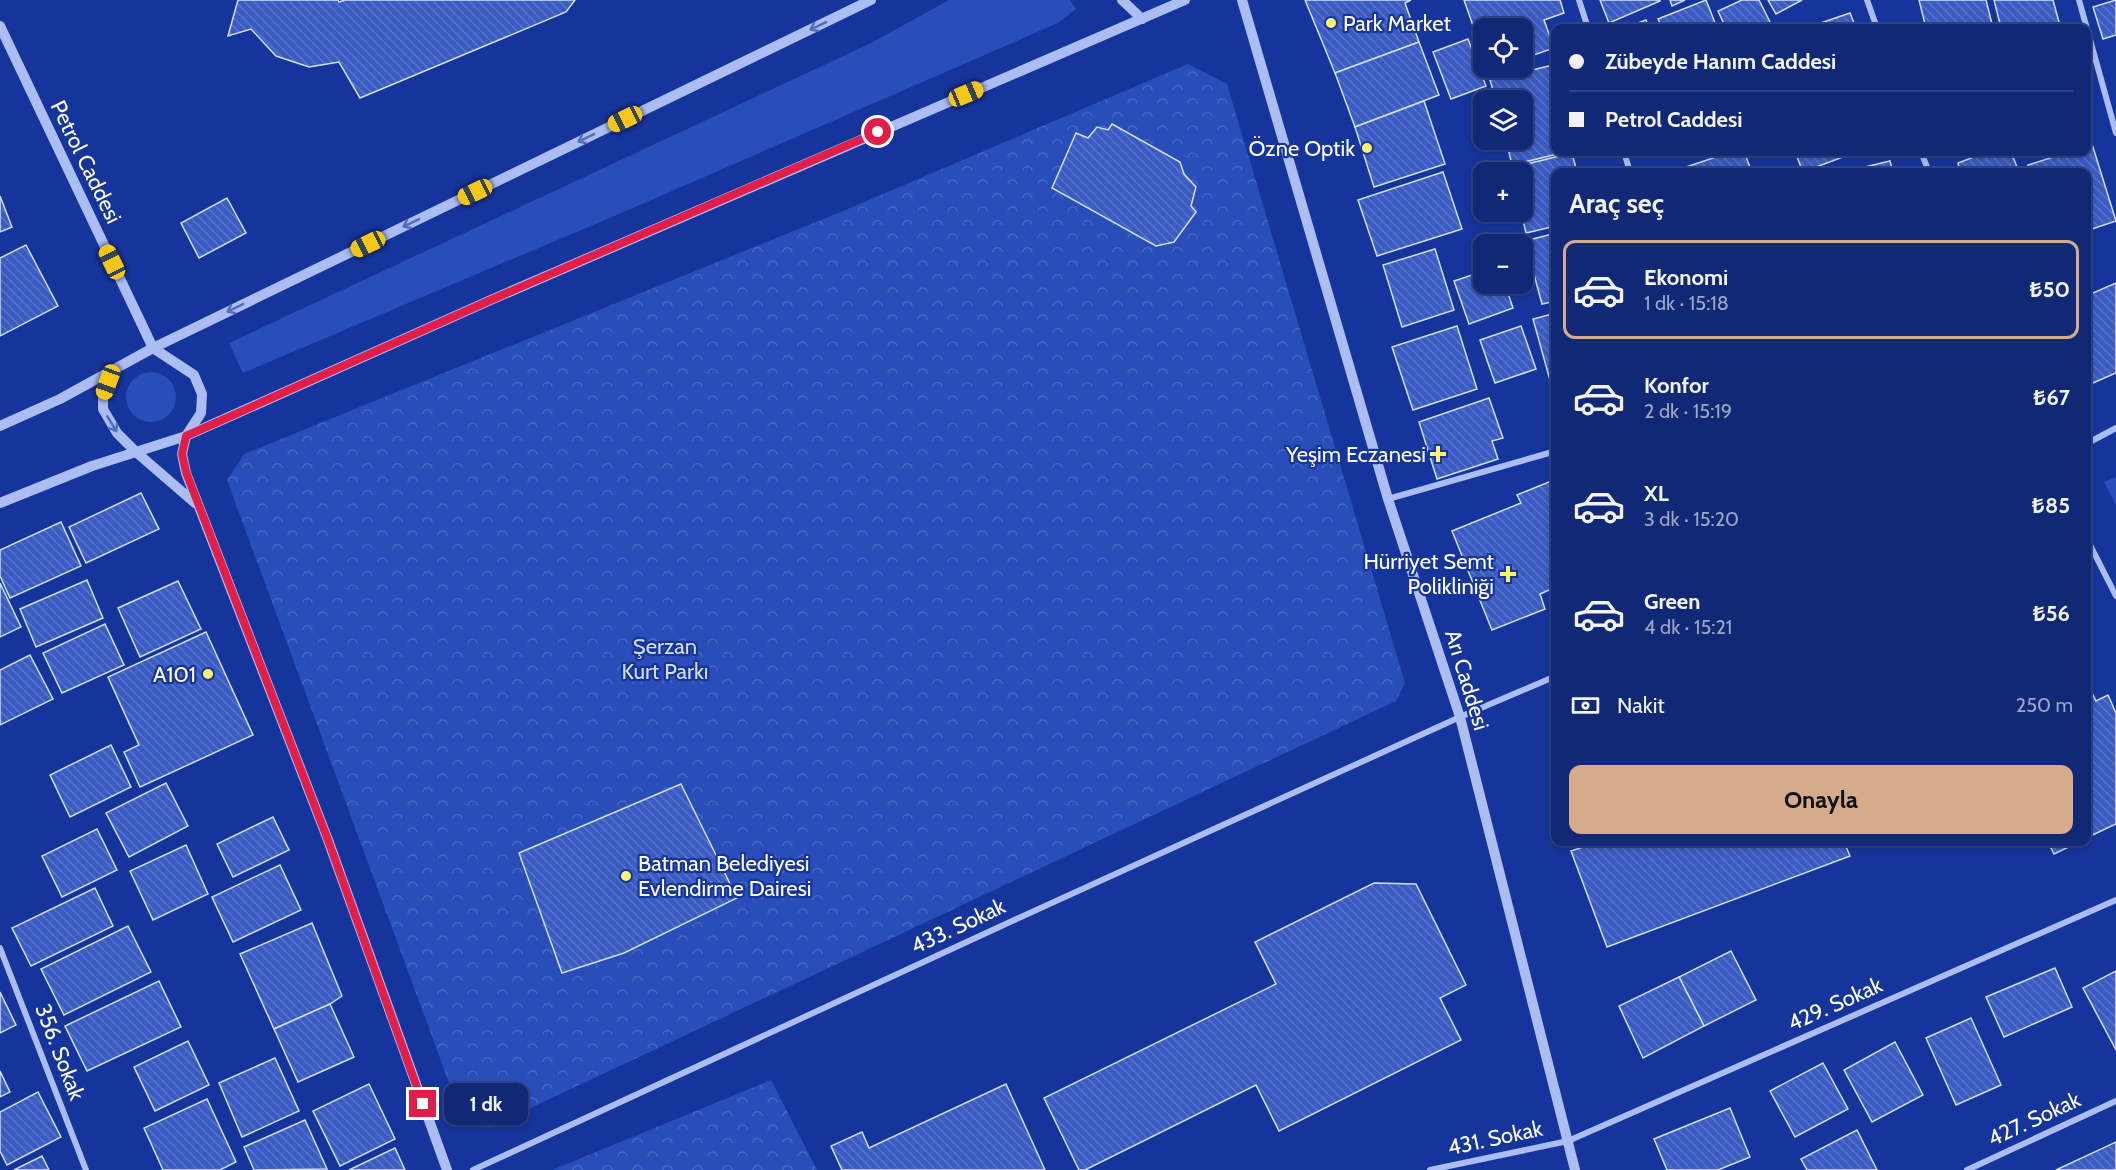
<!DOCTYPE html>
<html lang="tr">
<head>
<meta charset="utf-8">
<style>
	body { margin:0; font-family:Cabin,sans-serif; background:#1e347d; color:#f1f3f6; height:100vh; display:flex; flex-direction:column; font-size:22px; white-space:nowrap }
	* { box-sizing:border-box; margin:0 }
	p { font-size:20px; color:#9ca6c5 }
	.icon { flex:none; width:33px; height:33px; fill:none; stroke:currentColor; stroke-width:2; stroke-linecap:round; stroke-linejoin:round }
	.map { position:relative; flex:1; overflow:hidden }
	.sheet { position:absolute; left:1551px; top:168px; width:540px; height:678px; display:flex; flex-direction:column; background:#102875; border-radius:12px; box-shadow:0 3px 9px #0003,0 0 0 2px #304487 }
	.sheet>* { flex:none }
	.guide { position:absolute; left:1551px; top:24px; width:540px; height:132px; border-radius:12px; box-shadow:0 3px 9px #0003,0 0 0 2px #304487; display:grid; align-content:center; height:132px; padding:0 18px; background:#102875 }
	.controls { position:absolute; left:1473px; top:18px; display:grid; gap:12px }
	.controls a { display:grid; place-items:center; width:60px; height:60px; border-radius:12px; background:#102875; box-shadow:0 3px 9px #0003,0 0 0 2px #304487; font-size:30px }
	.end { position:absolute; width:27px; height:27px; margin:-14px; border:8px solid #e11d48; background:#fff; box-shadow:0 0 0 3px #fff }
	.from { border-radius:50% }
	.bubble { position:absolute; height:42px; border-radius:12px; background:#102875; box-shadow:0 3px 9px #0003,0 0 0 2px #304487; font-size:20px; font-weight:800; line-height:42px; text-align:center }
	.car { position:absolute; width:18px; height:36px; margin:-18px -9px; border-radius:8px; box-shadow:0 0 4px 2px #0007; background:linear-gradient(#f5c518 24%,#345 0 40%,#f5c518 0 76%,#345 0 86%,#f5c518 0) }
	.guide b { display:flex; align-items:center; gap:21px; height:57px; font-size:22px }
	.guide b+b { border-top:2px solid #304487 }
	.guide i { width:15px; height:15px; background:#f1f3f6 }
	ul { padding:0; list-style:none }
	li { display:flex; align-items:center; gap:18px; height:99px; margin:0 12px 9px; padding:0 6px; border:3px solid transparent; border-radius:12px }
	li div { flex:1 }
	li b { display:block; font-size:22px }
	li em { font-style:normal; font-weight:800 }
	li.on { border-color:#d6ab8b }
	li>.icon { width:54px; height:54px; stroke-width:1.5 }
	h2 { padding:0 18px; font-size:27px; line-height:72px }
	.pay { display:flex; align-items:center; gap:15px; height:66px; padding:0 18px; font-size:22px }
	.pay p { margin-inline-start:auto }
	.button { display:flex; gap:12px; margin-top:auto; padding:12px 18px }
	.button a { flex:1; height:69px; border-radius:12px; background:#d6ab8b; color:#111; font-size:24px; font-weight:800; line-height:69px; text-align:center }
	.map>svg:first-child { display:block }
</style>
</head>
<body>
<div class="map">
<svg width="2116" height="1170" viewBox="0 0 2116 1170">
	<defs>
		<pattern id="forest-crowns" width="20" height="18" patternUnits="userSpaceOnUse" patternTransform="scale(1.5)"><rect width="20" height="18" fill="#294db9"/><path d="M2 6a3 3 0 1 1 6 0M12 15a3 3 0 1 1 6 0" fill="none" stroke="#4968c4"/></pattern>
		<pattern id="building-back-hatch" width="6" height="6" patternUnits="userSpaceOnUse" patternTransform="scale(1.5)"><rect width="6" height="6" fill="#3a5bc1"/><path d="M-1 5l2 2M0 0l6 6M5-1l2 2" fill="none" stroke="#5874ca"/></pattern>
	</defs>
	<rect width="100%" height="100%" fill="#16359c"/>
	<g fill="#294db9">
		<path d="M949,0H1070L1076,9L1058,23L619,214L243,373L229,343L871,43Z"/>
		<circle cx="151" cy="397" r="25"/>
		<path d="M2116,477V505L2104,482Z"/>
	</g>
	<g fill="url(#forest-crowns)">
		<path d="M1188,64L1227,84L1405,683L1396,701L488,1128L458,1107L227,480L244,454L843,211Z"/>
		<path d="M771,1080L817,1170H552Z"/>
	</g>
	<g fill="url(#building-back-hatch)" stroke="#d3defd" stroke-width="1.5">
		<path d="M238,0H338L339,2L345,0H575L566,12L360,98L339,62L309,67L276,56L251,29L228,36Z"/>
		<path d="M1305,0H1411L1405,3L1419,42L1335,73Z"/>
		<path d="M1464,0H1560L1564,13L1544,20L1554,48L1522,59V28H1484V57Z"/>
		<path d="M1600,0H1660V1L1609,23Z"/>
		<path d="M1670,0H1685L1672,6Z"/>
		<path d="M1706,0L1717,28H1662L1658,19Z"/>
		<path d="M1742,0H1759L1773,28H1726L1718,11Z"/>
		<path d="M1768,0H1802L1776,14Z"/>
		<path d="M1919,0H1986L1993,28H1926Z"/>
		<path d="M1994,0H2053L2060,26L2051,28H2001Z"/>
		<path d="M2116,0V35L2103,39L2093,7Z"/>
		<path d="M1850,13L1856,28H1806Z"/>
		<path d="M1646,20L1649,28H1624Z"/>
		<path d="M1468,39L1486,86L1451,99L1433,52Z"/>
		<path d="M1419,42L1439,95L1355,127L1335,73Z"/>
		<path d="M1553,65L1556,74V152H1566L1512,165L1506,140H1522V100H1496L1490,80Z"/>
		<path d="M1424,101L1445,164L1374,187L1355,127Z"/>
		<path d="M1112,124L1180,162L1184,174L1196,187L1191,206L1196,212L1174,242L1156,246L1052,188L1076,133L1088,138L1097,127L1108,130Z"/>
		<path d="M2092,144L2116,221L2086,231V172H2030L2028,165L2069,152H2086V146Z"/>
		<path d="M1668,152H1684L1670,157Z"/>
		<path d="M1731,152H1744L1752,172H1671Z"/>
		<path d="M1795,152H1856L1803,172Z"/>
		<path d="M1987,152H2011L2019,172H1960L1958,163Z"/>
		<path d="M1572,153L1577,172H1556V226L1526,233L1521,212L1522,172H1511L1510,168Z"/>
		<path d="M1890,161L1893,172H1844Z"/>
		<path d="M1443,172L1462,229L1377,256L1358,200Z"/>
		<path d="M0,196L12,227L0,232Z"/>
		<path d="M227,198L246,233L199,258L181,223Z"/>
		<path d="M1556,233V301L1542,304L1525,241Z"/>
		<path d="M26,245L58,306L0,336V258Z"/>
		<path d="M1435,249L1454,310L1402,327L1383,265Z"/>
		<path d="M1484,271V284H1505L1513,308L1469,324L1454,281Z"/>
		<path d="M2116,283V373L2086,386V296Z"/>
		<path d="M1556,313V383L1551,384L1533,319Z"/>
		<path d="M1457,326L1477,389L1413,410L1392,347Z"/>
		<path d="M1521,326L1536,369L1495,383L1480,340Z"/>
		<path d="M1489,398L1503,438L1492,441L1498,459L1437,479L1419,422Z"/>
		<path d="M1556,479V587L1540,594L1545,609L1492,630L1452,531L1521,503L1517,495Z"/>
		<path d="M141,493L159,529L86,563L69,527Z"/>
		<path d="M61,522L81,566L10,598L0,576V550Z"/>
		<path d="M87,580L103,618L36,647L20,609Z"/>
		<path d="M178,581L201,629L140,657L118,608Z"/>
		<path d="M0,583L21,627L0,637Z"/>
		<path d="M105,624L124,665L62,693L43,653Z"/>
		<path d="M206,632L253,735L140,787L124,752L139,745L108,677Z"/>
		<path d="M30,655L53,699L0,725V670Z"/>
		<path d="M2086,681L2096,701L2108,695L2116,713V824L2086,838Z"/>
		<path d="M111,745L131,787L70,817L50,775Z"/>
		<path d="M166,783L188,826L129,857L106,813Z"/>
		<path d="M681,784L737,898L624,953L562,973L519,853Z"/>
		<path d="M273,817L289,850L233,877L217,844Z"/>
		<path d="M97,829L117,870L62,897L42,856Z"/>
		<path d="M1598,842H1844L1850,856L1607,947L1571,851Z"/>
		<path d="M2048,842H2079L2054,854Z"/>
		<path d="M186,845L208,894L153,920L130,871Z"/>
		<path d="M280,865L301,910L233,942L212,897Z"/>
		<path d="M1374,883L1416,884L1466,985L1440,998L1461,1040L1279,1131L1256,1085L1085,1170H1079L1044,1098L1276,984L1255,942Z"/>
		<path d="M95,888L113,926L31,966L12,928Z"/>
		<path d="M312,923L342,996L330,1004L274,1029L240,954Z"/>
		<path d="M128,926L151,972L64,1015L41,969Z"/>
		<path d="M1731,951L1756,1000L1704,1026L1679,977Z"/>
		<path d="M2055,968L2072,1007L2004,1037L1986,997Z"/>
		<path d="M2116,971V1050L2083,988Z"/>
		<path d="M1679,977L1704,1026L1643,1058L1619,1006Z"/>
		<path d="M159,981L181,1027L87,1071L65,1026Z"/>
		<path d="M0,992L16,1025L0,1033Z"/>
		<path d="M330,1004L354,1057L298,1082L274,1029Z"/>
		<path d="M1971,1018L2001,1085L1956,1105L1926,1038Z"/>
		<path d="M188,1041L209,1085L155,1111L134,1067Z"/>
		<path d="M1895,1042L1923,1095L1872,1122L1844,1070Z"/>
		<path d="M275,1058L299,1111L242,1137L219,1083Z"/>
		<path d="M1823,1063L1848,1109L1795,1137L1770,1091Z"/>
		<path d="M0,1071L10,1092L0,1097Z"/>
		<path d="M369,1084L395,1139L340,1166L313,1111Z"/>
		<path d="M1006,1084L1045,1170H842L831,1146L862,1132L869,1148Z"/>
		<path d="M38,1092L61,1137L7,1165L0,1151V1112Z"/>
		<path d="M207,1099L236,1162L220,1170H163L144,1128Z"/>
		<path d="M1730,1108L1750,1157L1718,1170H1667L1654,1139Z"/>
		<path d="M305,1120L327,1169L254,1170L244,1147Z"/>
		<path d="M1857,1130L1877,1170H1807L1801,1159Z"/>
		<path d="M2116,1142V1170H2056Z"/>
		<path d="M395,1148L405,1170H349Z"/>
		<path d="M42,1156L49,1170H14Z"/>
	</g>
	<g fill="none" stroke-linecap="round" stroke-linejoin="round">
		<g stroke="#abbdf3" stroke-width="6">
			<path d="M1579,0L1588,28"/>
			<path d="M1867,0L1877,28"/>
			<path d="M2079,0L2116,133"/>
			<path d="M1624,152L1630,172"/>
			<path d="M1921,152L1929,172"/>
			<path d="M2086,444L2116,428"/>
			<path d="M1388,499L1556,451"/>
			<path d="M2086,537L2116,596"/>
			<path d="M0,948L86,1170"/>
			<path d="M473,1170L1010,922L1460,717L1556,676"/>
			<path d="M1430,1170L1568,1141L2116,900"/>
			<path d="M1967,1170L2116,1101"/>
		</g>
		<g stroke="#abbdf3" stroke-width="10">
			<path d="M1122,0L1142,19"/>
			<path d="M1242,0L1388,499L1460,717L1575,1170"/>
			<path d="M0,26L153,348L194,375L202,394L201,413L186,436L182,454L186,473L328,840L447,1170"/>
			<path d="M112,370L103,395V409L117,433L136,452L195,503"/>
			<path d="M0,426L60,399L153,348L871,0"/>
			<path d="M0,503L92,466L186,436L493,299L1185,0"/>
		</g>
	</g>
	<defs><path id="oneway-shaft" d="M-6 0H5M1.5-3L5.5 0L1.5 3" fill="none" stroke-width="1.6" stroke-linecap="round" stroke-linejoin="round" transform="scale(1.5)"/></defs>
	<g stroke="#526bbf">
		<use href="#oneway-shaft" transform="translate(818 26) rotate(154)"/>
		<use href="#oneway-shaft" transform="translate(586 138) rotate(154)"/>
		<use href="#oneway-shaft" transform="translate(411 223) rotate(154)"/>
		<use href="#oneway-shaft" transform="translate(235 308) rotate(154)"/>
		<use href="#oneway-shaft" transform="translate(112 424) rotate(59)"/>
	</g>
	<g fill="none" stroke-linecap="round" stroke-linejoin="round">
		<path stroke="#e11d48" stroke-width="8" d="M423,1104L328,840L186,472L182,454L186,436L493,299L878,132"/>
	</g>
	<g fill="#fff26d" stroke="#16359c" stroke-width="2">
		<circle cx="1331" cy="23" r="6"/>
		<circle cx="1367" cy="148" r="6"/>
		<path d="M1435 445h6v6h6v6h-6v6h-6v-6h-6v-6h6z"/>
		<path d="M1505 565h6v6h6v6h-6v6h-6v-6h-6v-6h6z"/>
		<circle cx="208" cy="674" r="6"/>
		<circle cx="626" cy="876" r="6"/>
	</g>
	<g text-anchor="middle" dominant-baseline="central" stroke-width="4.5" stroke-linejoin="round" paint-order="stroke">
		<g font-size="22" fill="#fff" stroke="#16359c" text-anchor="end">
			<text x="1343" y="23" text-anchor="start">Park Market</text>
			<text x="1355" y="148">Özne Optik</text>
			<text x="1426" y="454">Yeşim Eczanesi</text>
			<text x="1494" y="561">Hürriyet Semt<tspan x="1494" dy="25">Polikliniği</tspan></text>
			<text x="196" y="674">A101</text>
			<text x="638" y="863" text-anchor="start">Batman Belediyesi<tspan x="638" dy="25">Evlendirme Dairesi</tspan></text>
		</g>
		<g font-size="22" fill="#fff" stroke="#16359c">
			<text transform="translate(86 162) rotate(64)">Petrol Caddesi</text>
			<text transform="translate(1467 680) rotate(73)">Arı Caddesi</text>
			<text transform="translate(958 926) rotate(-25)">433. Sokak</text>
			<text transform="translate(1835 1004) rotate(-24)">429. Sokak</text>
			<text transform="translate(60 1052) rotate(69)">356. Sokak</text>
			<text transform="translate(2034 1119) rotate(-25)">427. Sokak</text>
			<text transform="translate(1495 1138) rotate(-12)">431. Sokak</text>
		</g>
		<g font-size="22" fill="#d3defd" stroke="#16359c">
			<text x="665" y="646">Şerzan<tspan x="665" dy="25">Kurt Parkı</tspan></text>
		</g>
	</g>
</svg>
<div class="controls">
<a><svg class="icon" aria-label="locate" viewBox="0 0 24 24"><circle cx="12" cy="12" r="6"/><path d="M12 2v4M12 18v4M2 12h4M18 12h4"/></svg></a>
<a><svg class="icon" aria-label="layers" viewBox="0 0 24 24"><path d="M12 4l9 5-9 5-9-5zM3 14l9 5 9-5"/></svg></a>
<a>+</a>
<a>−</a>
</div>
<i class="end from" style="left:878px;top:132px"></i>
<i class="end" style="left:423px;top:1104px"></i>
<div class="bubble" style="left:444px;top:1083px;width:84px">1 dk</div>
<i class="car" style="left:966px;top:94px;rotate:67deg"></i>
<i class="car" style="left:625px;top:119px;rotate:244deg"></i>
<i class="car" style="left:475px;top:192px;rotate:244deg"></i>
<i class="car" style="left:368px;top:244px;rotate:244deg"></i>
<i class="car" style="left:112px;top:262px;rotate:334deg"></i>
<i class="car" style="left:108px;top:382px;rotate:200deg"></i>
<div class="guide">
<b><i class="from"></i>Zübeyde Hanım Caddesi</b>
<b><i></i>Petrol Caddesi</b>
</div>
<section class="sheet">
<h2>Araç seç</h2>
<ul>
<li class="on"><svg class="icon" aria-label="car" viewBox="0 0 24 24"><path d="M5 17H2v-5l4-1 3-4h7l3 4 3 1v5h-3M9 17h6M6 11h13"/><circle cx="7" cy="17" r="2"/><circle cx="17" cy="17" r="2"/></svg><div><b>Ekonomi</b><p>1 dk · 15:18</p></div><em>₺50</em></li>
<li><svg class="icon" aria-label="car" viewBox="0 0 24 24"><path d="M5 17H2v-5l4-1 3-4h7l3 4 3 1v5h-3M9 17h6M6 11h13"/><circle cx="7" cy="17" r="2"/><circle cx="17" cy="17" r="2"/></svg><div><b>Konfor</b><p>2 dk · 15:19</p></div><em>₺67</em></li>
<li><svg class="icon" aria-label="car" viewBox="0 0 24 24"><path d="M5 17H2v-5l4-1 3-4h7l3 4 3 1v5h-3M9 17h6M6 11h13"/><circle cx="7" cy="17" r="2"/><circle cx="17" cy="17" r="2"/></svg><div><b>XL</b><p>3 dk · 15:20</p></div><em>₺85</em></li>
<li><svg class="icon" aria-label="car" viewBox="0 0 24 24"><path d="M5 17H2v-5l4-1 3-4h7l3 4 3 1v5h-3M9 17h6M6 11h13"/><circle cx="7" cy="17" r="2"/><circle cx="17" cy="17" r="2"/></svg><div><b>Green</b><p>4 dk · 15:21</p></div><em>₺56</em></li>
</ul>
<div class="pay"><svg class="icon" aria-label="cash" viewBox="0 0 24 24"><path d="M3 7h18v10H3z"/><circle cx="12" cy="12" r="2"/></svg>Nakit<p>250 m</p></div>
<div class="button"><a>Onayla</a></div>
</section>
</div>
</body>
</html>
